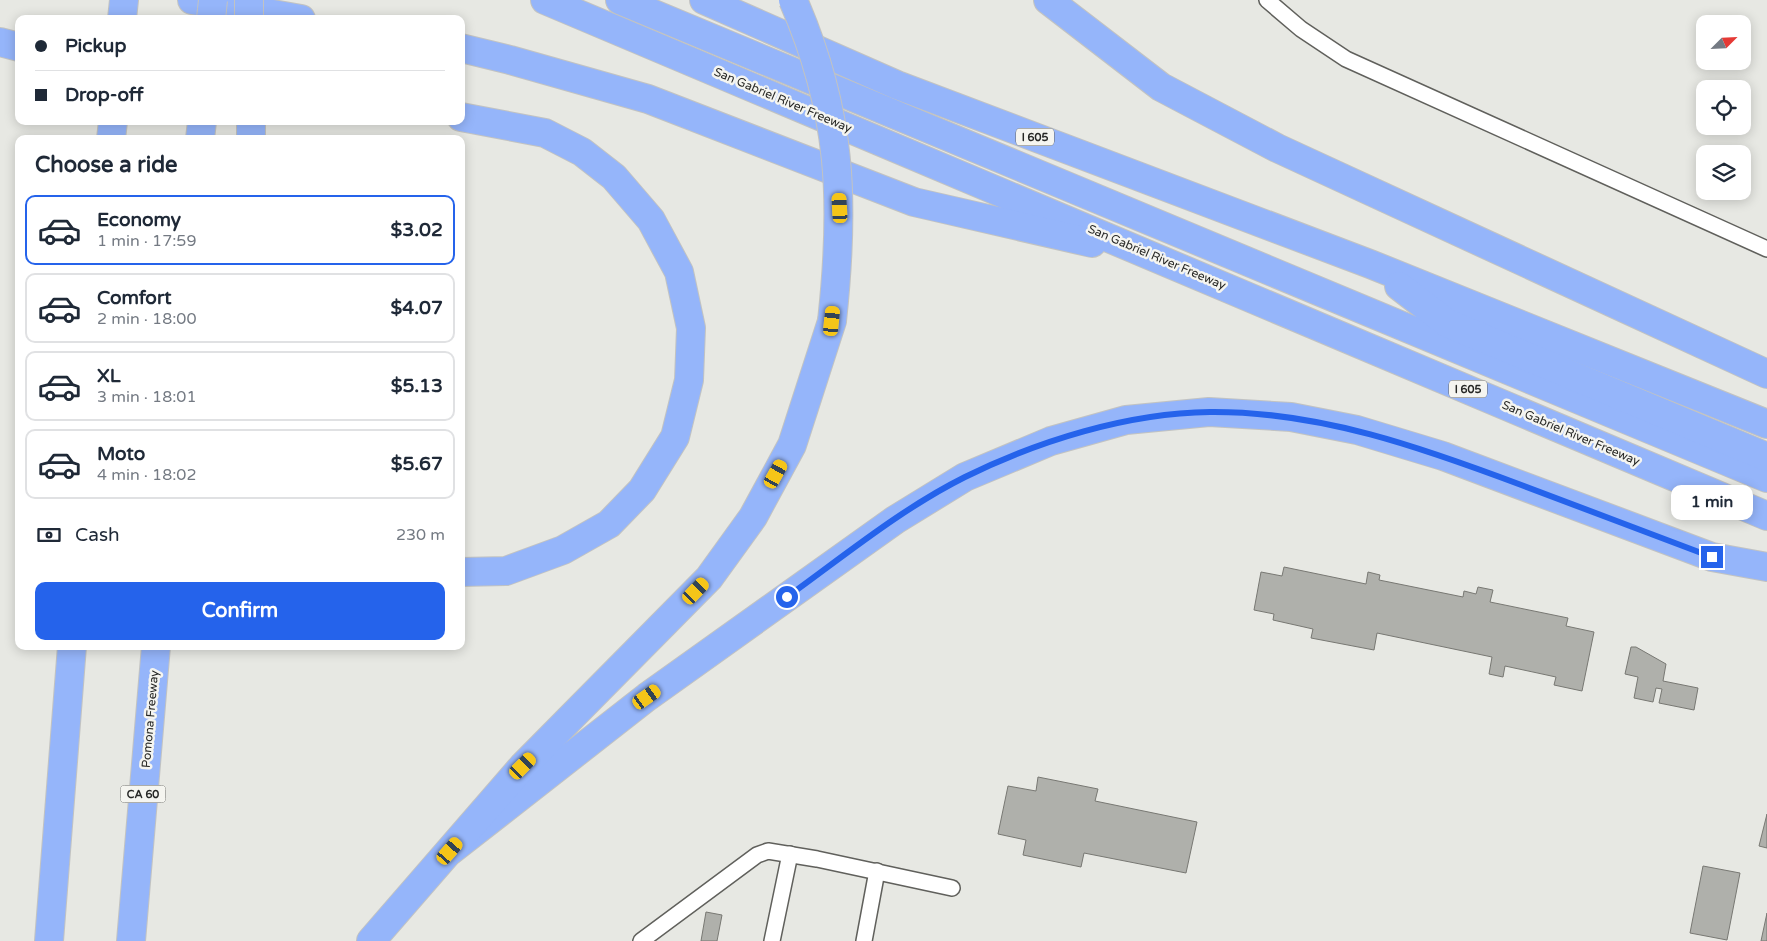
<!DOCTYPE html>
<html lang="en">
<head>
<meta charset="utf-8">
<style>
	body { margin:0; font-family:"Varela Round",sans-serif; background:#f2f2f3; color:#1f2937; height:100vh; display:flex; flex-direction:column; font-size:19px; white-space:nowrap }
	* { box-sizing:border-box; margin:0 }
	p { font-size:16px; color:#747a83 }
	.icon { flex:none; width:28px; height:28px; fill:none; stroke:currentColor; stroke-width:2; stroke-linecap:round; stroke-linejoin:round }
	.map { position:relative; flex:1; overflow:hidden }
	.side { position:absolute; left:15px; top:135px; width:450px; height:515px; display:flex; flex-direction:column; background:#fff; border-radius:10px; box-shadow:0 2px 12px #0003 }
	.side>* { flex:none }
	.banner { position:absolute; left:15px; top:15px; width:450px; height:110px; border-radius:10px; box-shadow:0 2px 12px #0003; display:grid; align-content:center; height:110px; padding:0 20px; background:#fff }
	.needle { width:32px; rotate:66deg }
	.fabs { position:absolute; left:1696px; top:15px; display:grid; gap:10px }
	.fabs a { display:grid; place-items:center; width:55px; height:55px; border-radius:10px; background:#fff; box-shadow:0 2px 12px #0003; font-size:25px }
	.end { position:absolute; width:22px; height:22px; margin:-11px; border:6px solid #2563eb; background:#fff; box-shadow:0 0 0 2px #fff }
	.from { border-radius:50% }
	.bubble { position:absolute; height:35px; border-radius:10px; background:#fff; box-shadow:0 2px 12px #0003; font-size:16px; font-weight:700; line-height:35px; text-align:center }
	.car { position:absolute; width:15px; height:30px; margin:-15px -8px; border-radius:6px; box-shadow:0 0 4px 1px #0007; background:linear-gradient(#f5c518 24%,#345 0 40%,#f5c518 0 76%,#345 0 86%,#f5c518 0) }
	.banner b { display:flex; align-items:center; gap:18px; height:48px; font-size:19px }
	.banner b+b { border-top:1px solid #e0e1e3 }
	.banner i { width:12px; height:12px; background:#1f2937 }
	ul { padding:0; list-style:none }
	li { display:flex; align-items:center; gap:15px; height:70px; margin:0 10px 8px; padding:0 10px; border:2px solid #e0e1e3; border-radius:10px }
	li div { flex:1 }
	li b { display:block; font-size:19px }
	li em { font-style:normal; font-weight:700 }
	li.on { border-color:#2563eb }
	li>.icon { width:45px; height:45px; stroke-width:1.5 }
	h2 { padding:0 20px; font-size:22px; line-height:60px }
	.pay { display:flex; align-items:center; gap:12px; height:55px; padding:0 20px; font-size:19px }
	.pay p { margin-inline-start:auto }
	.cta { display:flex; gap:10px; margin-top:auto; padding:10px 20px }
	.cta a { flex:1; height:58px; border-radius:10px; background:#2563eb; color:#fff; font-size:20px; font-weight:700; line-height:58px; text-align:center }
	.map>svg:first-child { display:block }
</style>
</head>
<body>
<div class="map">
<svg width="1767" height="941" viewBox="0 0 1767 941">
	<rect width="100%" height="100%" fill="#e7e8e3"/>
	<g fill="#afb0ab" stroke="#787873">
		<path d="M1284,567L1366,584L1368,572L1380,575L1379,580L1463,597L1464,591L1476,594L1478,587L1493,590L1490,602L1568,618L1566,626L1594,632L1582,691L1554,685L1556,677L1505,666L1503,677L1489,674L1492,657L1377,633L1374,650L1311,638L1313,629L1273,620L1274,614L1254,610L1261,572L1282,576Z"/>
		<path d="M1631,647H1636L1666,664L1663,681L1698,688L1694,710L1659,703L1662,689L1656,688L1653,702L1634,698L1638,677L1625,674Z"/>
		<path d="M1038,777L1098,789L1095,801L1197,822L1186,873L1084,853L1081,867L1023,855L1026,840L998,834L1008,786L1036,791Z"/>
		<path d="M1767,814V848L1759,846Z"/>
		<path d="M1703,866L1740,873L1727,940L1690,933Z"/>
		<path d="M706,912L722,915L717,941H701Z"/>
		<path d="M1767,913V941H1761Z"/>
	</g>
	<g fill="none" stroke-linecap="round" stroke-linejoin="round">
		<defs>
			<g id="service">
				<path d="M1267,0L1301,29L1346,59L1767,249"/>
				<path d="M641,941L757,855L768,851L817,859L952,888"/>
				<path d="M772,941L790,854"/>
				<path d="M864,941L877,871"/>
			</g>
			<g id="motorway">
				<path d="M192,0L301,19"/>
				<path d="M545,0L1767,516"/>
				<path d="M620,0L1767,478"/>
				<path d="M704,0L897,85L1370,264L1767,424"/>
				<path d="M1048,0L1161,87L1277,148L1767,374"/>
				<path d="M122,19L124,0"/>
				<path d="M0,42L19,47"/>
				<path d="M461,48L510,60L648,99L914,202L1092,243"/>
				<path d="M461,117L545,133L582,152L614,177L651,220L679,272L691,328L689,380L675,437L642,490L609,524L563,550L506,571L461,572"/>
				<path d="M251,121V139"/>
				<path d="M111,139L113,121"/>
				<path d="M200,139L202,121"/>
				<path d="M1399,286L1447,323L1767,457"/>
				<path d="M450,851L647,697L895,520L965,477L1051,441L1126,420L1209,412L1291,417L1357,430L1443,456L1712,557L1767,567"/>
				<path d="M49,941L72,646"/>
				<path d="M131,941L156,646"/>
				<path d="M371,941L523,766L709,578L753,517L792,445L832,321"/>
			</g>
		</defs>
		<use href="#service" stroke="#60605c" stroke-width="18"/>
		<use href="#motorway" stroke="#c2c3c2" stroke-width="30"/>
		<use href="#service" stroke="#fff" stroke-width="15"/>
		<use href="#motorway" stroke="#95b5fa" stroke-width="28"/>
		<defs>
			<g id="motorway-bridge">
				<path d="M249,0V19"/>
				<path d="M793,0C842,112 845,201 832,321"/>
				<path d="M211,19L213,0"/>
			</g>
		</defs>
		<use href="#motorway-bridge" stroke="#c2c3c2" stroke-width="30" stroke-linecap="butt"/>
		<use href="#motorway-bridge" stroke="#95b5fa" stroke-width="28"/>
	</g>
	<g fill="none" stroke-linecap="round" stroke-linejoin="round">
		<path stroke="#2563eb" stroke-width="6" d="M787,597C844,556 901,509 965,477C1038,441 1127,413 1210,412C1320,411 1423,448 1524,486C1587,510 1649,533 1712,557"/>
	</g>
	<g text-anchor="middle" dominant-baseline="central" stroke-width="5" stroke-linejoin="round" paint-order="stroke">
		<g fill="#f5f5f0" stroke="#646562" stroke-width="1">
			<rect x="1016" y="128.5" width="38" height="17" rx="4"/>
			<rect x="1449" y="380.5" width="38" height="17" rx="4"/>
			<rect x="120.5" y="785.5" width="45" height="17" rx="4"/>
		</g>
		<g font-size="11" font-weight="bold" fill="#262725">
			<text x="1035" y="137">I 605</text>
			<text x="1468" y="389">I 605</text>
			<text x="143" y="794">CA 60</text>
		</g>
		<g font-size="12" fill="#262725" stroke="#f5f5f0">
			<text transform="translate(783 100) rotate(23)">San Gabriel River Freeway</text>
			<text transform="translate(1157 257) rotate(23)">San Gabriel River Freeway</text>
			<text transform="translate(1571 433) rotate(23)">San Gabriel River Freeway</text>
			<text transform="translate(150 719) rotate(-85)">Pomona Freeway</text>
		</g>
	</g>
</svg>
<div class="fabs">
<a><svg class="needle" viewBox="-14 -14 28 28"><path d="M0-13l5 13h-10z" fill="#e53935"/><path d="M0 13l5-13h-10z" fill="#747a83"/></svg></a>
<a><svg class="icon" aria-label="locate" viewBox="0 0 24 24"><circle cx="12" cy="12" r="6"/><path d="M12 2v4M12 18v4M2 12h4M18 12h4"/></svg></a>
<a><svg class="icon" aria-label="layers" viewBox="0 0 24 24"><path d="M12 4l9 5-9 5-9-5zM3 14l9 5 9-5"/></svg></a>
</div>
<i class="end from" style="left:787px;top:597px"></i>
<i class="end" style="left:1712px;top:557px"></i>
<div class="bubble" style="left:1671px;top:485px;width:82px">1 min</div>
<i class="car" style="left:840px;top:208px;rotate:357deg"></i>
<i class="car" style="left:832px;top:321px;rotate:6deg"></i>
<i class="car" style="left:776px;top:474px;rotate:29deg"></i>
<i class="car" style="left:696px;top:591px;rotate:44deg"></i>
<i class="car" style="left:647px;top:697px;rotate:55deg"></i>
<i class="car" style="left:523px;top:766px;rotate:45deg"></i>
<i class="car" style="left:450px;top:851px;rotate:41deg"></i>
<div class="banner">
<b><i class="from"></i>Pickup</b>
<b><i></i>Drop-off</b>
</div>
<section class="side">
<h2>Choose a ride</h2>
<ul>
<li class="on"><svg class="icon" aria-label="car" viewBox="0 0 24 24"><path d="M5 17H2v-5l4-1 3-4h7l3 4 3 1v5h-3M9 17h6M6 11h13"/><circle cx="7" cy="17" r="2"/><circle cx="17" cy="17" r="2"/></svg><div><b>Economy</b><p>1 min · 17:59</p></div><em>$3.02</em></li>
<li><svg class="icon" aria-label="car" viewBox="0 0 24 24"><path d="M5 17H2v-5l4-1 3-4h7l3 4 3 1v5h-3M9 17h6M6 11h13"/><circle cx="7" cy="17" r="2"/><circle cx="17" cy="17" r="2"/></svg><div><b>Comfort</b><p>2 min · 18:00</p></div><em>$4.07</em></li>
<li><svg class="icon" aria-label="car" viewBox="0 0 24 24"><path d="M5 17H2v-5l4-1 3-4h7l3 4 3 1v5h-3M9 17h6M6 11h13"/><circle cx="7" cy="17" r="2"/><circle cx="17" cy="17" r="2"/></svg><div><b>XL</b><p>3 min · 18:01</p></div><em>$5.13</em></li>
<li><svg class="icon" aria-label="car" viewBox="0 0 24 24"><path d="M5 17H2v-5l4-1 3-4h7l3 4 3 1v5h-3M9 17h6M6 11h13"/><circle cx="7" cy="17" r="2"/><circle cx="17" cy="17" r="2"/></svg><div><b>Moto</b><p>4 min · 18:02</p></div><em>$5.67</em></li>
</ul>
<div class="pay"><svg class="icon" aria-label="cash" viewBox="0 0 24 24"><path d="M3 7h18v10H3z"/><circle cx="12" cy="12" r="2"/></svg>Cash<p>230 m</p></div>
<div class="cta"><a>Confirm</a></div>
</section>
</div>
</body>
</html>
